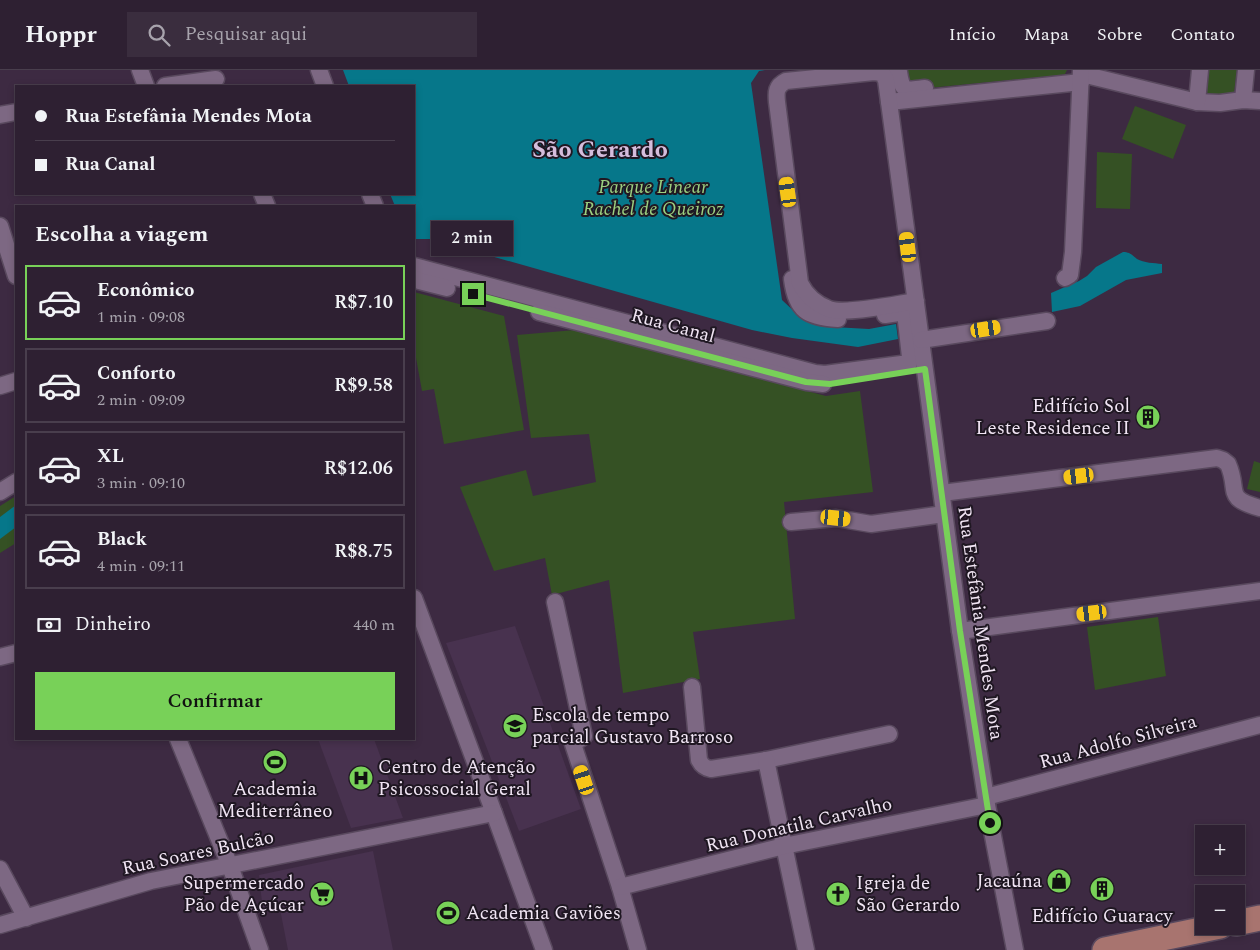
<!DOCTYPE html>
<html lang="pt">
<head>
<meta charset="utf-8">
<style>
	body { margin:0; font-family:Spectral,serif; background:#3a2d3e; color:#f1f3f6; height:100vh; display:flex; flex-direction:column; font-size:19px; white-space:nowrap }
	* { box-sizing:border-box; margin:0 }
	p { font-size:16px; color:#a7a3ac }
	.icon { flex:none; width:28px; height:28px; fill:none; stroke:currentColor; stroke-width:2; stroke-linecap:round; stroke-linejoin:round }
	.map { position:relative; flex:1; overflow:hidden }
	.side { position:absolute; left:15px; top:135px; width:400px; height:535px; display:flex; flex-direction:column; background:#2e2032; border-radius:0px; box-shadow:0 2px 8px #0003,0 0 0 1px #493e4d }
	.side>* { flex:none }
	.hud { position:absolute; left:15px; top:15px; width:400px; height:110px; border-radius:0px; box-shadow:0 2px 8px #0003,0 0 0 1px #493e4d; display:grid; align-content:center; height:110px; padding:0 20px; background:#2e2032 }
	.buttons { position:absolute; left:1195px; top:755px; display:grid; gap:10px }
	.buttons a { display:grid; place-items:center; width:50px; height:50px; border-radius:0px; background:#2e2032; box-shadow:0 2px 8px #0003,0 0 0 1px #493e4d; font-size:25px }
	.end { position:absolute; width:22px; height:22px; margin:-11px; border:6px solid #78d158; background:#111; box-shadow:0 0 0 2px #111 }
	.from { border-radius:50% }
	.bubble { position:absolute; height:35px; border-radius:0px; background:#2e2032; box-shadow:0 2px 8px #0003,0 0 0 1px #493e4d; font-size:16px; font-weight:600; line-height:35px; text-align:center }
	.car { position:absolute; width:15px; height:30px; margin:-15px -8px; border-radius:6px; box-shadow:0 0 4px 1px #0007; background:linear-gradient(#f5c518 24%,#345 0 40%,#f5c518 0 76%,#345 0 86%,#f5c518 0) }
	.hud b { display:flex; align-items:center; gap:18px; height:48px; font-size:19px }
	.hud b+b { border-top:1px solid #493e4d }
	.hud i { width:12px; height:12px; background:#f1f3f6 }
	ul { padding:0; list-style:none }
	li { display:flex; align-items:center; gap:15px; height:75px; margin:0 10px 8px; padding:0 10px; border:2px solid #493e4d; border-radius:0px }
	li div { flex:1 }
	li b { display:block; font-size:19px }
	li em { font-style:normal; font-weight:600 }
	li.current { border-color:#78d158 }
	li>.icon { width:45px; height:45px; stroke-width:1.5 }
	h2 { padding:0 20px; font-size:22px; line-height:60px }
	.pay { display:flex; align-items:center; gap:12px; height:55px; padding:0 20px; font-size:19px }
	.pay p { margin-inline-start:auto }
	.action { display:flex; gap:10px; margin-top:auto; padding:10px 20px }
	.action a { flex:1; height:58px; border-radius:0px; background:#78d158; color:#111; font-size:20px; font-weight:600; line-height:58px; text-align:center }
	header { display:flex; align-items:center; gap:30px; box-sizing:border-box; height:70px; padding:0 25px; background:#2e2032; border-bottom:1px solid #493e4d }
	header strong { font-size:24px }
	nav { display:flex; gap:28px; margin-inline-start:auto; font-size:18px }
	.search { width:350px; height:45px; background:#3a2d3e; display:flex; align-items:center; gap:12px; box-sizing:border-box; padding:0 18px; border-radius:0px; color:#a7a3ac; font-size:19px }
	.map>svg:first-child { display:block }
</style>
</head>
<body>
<header>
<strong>Hoppr</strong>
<div class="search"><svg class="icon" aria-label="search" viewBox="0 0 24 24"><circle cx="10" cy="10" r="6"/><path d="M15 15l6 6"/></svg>Pesquisar aqui</div>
<nav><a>Início</a><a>Mapa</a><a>Sobre</a><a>Contato</a></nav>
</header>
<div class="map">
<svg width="1260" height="880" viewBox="0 0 1260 880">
	<rect width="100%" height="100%" fill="#3d2a42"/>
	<g fill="#48324f">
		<path d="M515,556L581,739L519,761L446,573Z"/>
		<path d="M318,669H374L403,748L351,758Z"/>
		<path d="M373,781L393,880H288L280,839L263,841L259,805Z"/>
	</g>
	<g fill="#355124">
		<path d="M897,0H1067L1065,4L1061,5L908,20Z"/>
		<path d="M1205,0H1237L1234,23L1216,26L1208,24L1204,16Z"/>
		<path d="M1135,36L1186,55L1173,89L1122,69Z"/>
		<path d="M1097,82L1132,84L1130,139L1096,138Z"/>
		<path d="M414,222L504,246L524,360L444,374L434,319L422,321L414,277Z"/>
		<path d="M575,260L826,326L860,321L873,422L784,432L795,549L693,562L700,609L623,623L609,510L552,525L545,488L494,501L460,417L526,400L533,426L596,412L589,364L531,368L517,265Z"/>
		<path d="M1254,391L1260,393V422L1247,419Z"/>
		<path d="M16,426V473L0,483V436Z"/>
		<path d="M1158,547L1166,606L1095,620L1087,557Z"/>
	</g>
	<g fill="#06778a">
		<path d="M343,0H765L759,1L751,13L782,230L797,244L833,257L869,259L896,254L898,269L858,277L792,268L752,260L431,169H414V136H395L390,124H414V16H349Z"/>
		<path d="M1123,182C1130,182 1132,185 1137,189C1144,193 1154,193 1162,194V203L1126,210L1080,236L1052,242L1051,223L1079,211L1087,206L1096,197Z"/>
		<path d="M16,435V457L0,469V447Z"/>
	</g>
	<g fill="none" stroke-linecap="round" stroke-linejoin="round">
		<defs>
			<g id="street">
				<path d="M140,0L146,16"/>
				<path d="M319,0L325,16"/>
				<path d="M897,0L899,2C902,23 906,20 925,18"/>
				<path d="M1082,4L1197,32L1220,33L1243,30L1260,31"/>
				<path d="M165,16L216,9"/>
				<path d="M1243,30L1246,0"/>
				<path d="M889,32L1081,12"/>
				<path d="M1197,32L1200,0"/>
				<path d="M0,45L16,42"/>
				<path d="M262,124L267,136"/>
				<path d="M370,124L375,136"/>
				<path d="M0,156L16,206"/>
				<path d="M414,196L815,303L825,304L840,302L909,293L910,287L905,242L885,245"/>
				<path d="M414,208L419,211L447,218"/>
				<path d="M1065,208L1070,205L1073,182L1081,0"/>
				<path d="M792,209C796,241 807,247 838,249"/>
				<path d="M916,231C896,234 846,245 829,239C816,234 806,225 800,213L777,32C776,22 776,16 786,11L874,2L882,3L886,10L889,32L960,561L987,735L1015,880"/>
				<path d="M539,242L807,312L823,314"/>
				<path d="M921,270L1047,251"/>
				<path d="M0,316L16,311"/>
				<path d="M0,422L16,412"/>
				<path d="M942,423L1217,388L1223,390L1228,394C1240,421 1223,428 1260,438"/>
				<path d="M791,452L836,448L871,454L944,444"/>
				<path d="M414,528L494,743L544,880"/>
				<path d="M555,532L584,666L573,674L620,817L638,880"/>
				<path d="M960,561L1260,521"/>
				<path d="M0,587L16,583"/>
				<path d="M692,617L699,690C702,696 705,698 711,699L766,690L889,664"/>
				<path d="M178,669L230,796L260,880"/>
				<path d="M766,690L806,880"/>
				<path d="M986,727L1260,655"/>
				<path d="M0,799L26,848"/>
				<path d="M620,817L784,776L987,735"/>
				<path d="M0,855L151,811L494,743"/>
			</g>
			<g id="primary">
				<path d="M1236,853L1260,848"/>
				<path d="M1105,880L1220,856"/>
			</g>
		</defs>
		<use href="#street" stroke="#59495e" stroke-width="19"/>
		<use href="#primary" stroke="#59495e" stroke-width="28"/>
		<use href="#street" stroke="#7d6883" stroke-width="16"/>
		<use href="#primary" stroke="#a8746f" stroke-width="25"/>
	</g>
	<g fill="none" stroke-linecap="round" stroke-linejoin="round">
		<path stroke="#78d158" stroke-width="6" d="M473,224L772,303L806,312L830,314L925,299L960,561L990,753"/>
	</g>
	<defs>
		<symbol id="building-disc" viewBox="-11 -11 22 22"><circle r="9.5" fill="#78d158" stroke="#1f1722"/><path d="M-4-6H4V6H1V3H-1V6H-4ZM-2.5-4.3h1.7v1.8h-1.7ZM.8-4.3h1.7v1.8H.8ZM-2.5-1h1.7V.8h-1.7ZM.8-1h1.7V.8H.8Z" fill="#111"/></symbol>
		<symbol id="school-disc" viewBox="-11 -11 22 22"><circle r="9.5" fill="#78d158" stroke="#1f1722"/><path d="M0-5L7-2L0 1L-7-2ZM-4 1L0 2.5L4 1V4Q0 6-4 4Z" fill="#111"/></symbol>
		<symbol id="stadium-disc" viewBox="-11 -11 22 22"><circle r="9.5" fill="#78d158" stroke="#1f1722"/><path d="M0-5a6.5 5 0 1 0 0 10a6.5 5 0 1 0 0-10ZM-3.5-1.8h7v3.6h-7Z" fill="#111"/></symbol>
		<symbol id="hospital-disc" viewBox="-11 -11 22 22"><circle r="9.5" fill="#78d158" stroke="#1f1722"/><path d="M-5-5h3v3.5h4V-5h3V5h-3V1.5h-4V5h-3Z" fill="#111"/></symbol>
		<symbol id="shop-disc" viewBox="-11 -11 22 22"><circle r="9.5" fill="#78d158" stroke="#1f1722"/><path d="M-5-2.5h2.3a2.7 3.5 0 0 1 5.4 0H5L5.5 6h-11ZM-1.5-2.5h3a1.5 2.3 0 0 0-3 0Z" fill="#111"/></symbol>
		<symbol id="supermarket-disc" viewBox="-11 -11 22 22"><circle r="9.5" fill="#78d158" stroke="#1f1722"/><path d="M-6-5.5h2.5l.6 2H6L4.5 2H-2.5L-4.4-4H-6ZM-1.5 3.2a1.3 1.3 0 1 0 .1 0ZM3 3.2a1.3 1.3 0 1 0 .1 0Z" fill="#111"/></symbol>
		<symbol id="church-disc" viewBox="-11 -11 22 22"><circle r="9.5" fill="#78d158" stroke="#1f1722"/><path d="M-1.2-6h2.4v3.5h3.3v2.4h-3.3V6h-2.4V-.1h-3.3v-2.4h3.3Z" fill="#111"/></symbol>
	</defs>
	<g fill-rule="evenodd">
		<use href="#building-disc" x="1134" y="333" width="28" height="28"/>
		<use href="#school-disc" x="501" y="642" width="28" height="28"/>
		<use href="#stadium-disc" x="261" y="678" width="28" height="28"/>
		<use href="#hospital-disc" x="347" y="694" width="28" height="28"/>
		<use href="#shop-disc" x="1045" y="797" width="28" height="28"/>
		<use href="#building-disc" x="1088" y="805" width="28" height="28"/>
		<use href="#supermarket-disc" x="308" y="810" width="28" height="28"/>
		<use href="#church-disc" x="824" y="810" width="28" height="28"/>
		<use href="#stadium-disc" x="434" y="829" width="28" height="28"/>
	</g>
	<g text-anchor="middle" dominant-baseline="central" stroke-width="4" stroke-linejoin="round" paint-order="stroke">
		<g font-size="19" font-style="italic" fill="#9cd080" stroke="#1f1722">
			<text x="653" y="117">Parque Linear<tspan x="653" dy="22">Rachel de Queiroz</tspan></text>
		</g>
		<g font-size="19" fill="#f1e5f4" stroke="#1f1722">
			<text transform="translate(673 256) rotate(15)">Rua Canal</text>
			<text transform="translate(980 553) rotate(82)">Rua Estefânia Mendes Mota</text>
			<text transform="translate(1118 672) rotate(-15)">Rua Adolfo Silveira</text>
			<text transform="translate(799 755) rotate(-13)">Rua Donatila Carvalho</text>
			<text transform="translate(198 783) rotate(-12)">Rua Soares Bulcão</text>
		</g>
		<g font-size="19" fill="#f1e5f4" stroke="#1f1722" text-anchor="start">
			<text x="1130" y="336" text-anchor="end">Edifício Sol<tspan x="1130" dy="22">Leste Residence II</tspan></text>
			<text x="532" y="645">Escola de tempo<tspan x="532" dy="22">parcial Gustavo Barroso</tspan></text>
			<text x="378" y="697">Centro de Atenção<tspan x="378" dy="22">Psicossocial Geral</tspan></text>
			<text x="275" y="719" text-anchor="middle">Academia<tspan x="275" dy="22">Mediterrâneo</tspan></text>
			<text x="1042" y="811" text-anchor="end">Jacaúna</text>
			<text x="304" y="813" text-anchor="end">Supermercado<tspan x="304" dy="22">Pão de Açúcar</tspan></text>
			<text x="856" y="813">Igreja de<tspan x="856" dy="22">São Gerardo</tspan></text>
			<text x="466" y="843">Academia Gaviões</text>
			<text x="1102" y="846" text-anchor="middle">Edifício Guaracy</text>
		</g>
		<g font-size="24" font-weight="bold" fill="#d5bddc" stroke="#1f1722">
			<text x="600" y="80">São Gerardo</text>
		</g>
	</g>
</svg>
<div class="buttons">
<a>+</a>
<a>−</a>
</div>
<i class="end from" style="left:990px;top:753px"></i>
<i class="end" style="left:473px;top:224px"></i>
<div class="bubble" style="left:431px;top:151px;width:82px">2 min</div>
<i class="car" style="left:788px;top:122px;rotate:352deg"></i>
<i class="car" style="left:908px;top:177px;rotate:353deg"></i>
<i class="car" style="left:986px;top:259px;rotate:81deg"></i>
<i class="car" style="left:1079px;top:406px;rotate:263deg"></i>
<i class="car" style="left:836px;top:448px;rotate:96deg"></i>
<i class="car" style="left:1092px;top:543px;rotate:263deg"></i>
<i class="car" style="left:584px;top:710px;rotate:342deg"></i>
<div class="hud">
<b><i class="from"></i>Rua Estefânia Mendes Mota</b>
<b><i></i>Rua Canal</b>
</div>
<section class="side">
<h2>Escolha a viagem</h2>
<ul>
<li class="current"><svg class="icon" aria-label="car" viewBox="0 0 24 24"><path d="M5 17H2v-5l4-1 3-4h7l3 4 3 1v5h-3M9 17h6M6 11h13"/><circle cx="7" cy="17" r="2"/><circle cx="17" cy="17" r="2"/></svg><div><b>Econômico</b><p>1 min · 09:08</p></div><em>R$7.10</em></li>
<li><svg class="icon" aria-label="car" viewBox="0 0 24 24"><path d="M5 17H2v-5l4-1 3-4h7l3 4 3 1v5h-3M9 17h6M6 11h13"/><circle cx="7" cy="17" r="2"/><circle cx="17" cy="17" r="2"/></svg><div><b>Conforto</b><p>2 min · 09:09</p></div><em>R$9.58</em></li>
<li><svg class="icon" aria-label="car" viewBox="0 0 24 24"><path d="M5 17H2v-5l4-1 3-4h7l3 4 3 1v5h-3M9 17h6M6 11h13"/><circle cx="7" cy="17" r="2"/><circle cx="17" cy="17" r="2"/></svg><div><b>XL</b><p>3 min · 09:10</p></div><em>R$12.06</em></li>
<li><svg class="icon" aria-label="car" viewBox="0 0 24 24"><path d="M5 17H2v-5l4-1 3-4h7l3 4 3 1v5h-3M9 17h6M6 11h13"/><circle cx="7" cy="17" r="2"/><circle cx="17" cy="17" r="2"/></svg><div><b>Black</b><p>4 min · 09:11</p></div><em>R$8.75</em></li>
</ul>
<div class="pay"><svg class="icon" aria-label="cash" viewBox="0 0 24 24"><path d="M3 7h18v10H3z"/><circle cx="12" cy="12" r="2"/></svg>Dinheiro<p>440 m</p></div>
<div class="action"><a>Confirmar</a></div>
</section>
</div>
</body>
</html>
